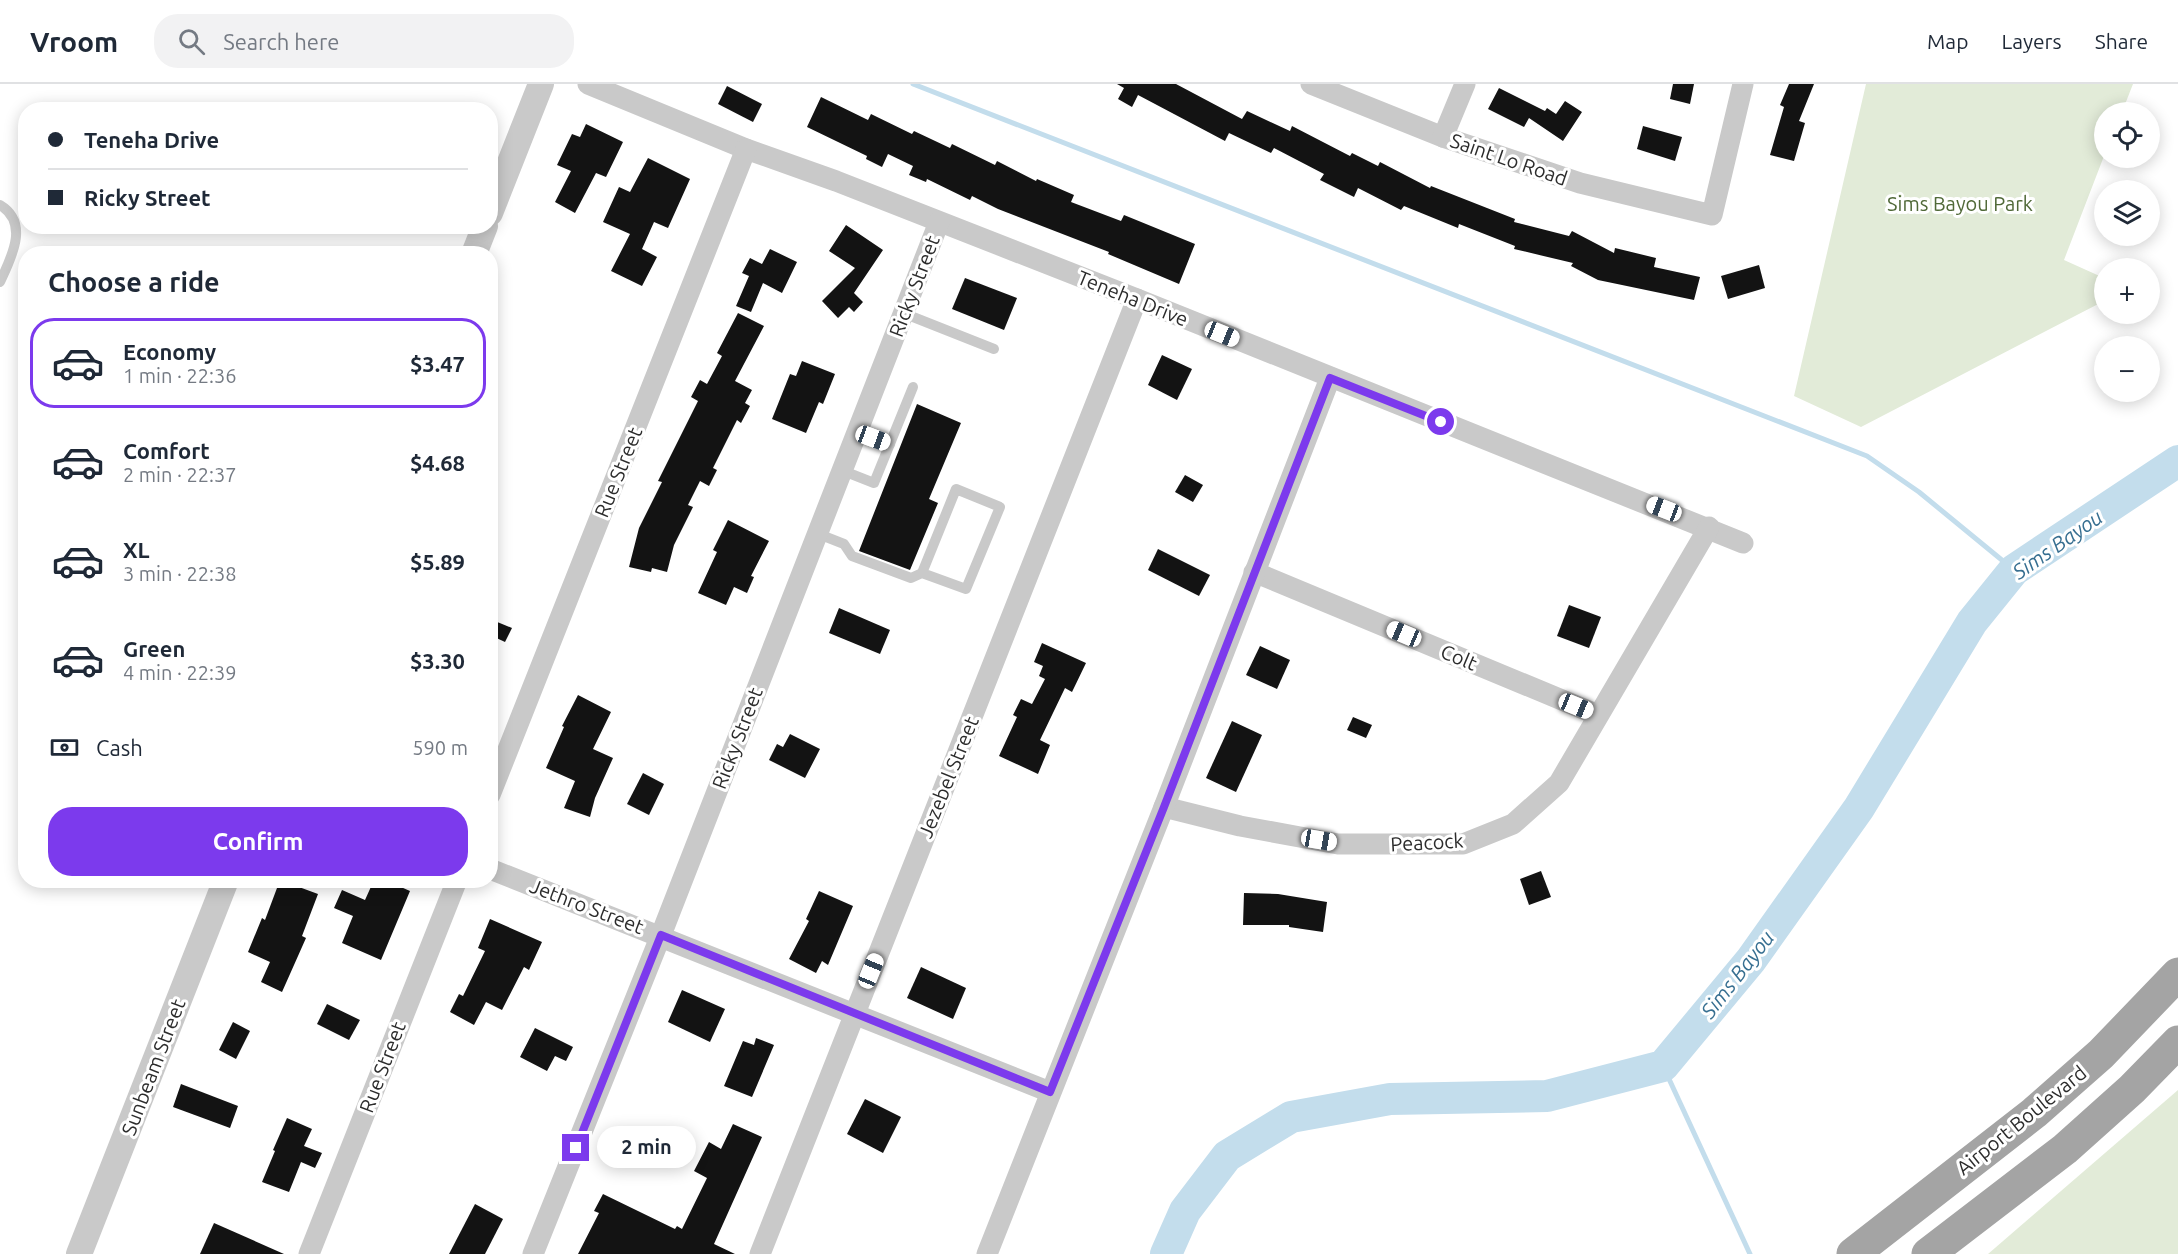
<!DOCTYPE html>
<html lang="en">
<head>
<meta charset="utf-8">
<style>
	body { margin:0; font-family:Ubuntu,sans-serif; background:#f2f2f3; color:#1f2937; height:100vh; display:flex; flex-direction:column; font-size:22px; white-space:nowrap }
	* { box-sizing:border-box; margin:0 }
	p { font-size:20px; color:#747a83 }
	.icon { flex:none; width:33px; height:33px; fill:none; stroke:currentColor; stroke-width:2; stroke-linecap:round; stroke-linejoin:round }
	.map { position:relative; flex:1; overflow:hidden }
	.details { position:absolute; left:18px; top:162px; width:480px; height:642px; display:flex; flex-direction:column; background:#fff; border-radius:24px; box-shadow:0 3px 15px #0003 }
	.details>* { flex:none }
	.hud { position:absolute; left:18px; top:18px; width:480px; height:132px; border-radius:24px; box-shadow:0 3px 15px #0003; display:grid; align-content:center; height:132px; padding:0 30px; background:#fff }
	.fabs { position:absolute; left:2094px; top:18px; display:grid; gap:12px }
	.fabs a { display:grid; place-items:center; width:66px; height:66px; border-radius:50%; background:#fff; box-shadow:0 3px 15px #0003; font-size:30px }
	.end { position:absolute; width:27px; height:27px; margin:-14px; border:8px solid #7c3aed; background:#fff; box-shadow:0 0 0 3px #fff }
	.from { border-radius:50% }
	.bubble { position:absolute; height:42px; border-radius:21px; background:#fff; box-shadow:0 3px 15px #0003; font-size:20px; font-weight:600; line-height:42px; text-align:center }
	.car { position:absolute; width:18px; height:36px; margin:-18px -9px; border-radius:8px; box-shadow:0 0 4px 2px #0007; background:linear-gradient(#fff 24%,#345 0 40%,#fff 0 76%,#345 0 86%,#fff 0) }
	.hud b { display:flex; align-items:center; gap:21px; height:57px; font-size:22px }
	.hud b+b { border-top:2px solid #e0e1e3 }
	.hud i { width:15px; height:15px; background:#1f2937 }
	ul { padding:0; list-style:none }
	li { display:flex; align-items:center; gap:18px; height:90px; margin:0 12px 9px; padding:0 18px; border:3px solid transparent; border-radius:24px }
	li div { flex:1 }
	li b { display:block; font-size:22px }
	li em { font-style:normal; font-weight:600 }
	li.active { border-color:#7c3aed }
	li>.icon { width:54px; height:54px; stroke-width:1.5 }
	h2 { padding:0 30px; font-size:27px; line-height:72px }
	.pay { display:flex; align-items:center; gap:15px; height:66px; padding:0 30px; font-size:22px }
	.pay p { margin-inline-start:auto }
	.button { display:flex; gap:12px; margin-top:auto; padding:12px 30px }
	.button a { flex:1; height:69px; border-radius:24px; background:#7c3aed; color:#fff; font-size:24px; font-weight:600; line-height:69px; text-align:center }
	header { display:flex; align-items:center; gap:36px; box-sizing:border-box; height:84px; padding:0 30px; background:#fff; border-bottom:2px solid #e0e1e3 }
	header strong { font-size:28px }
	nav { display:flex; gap:33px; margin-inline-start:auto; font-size:21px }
	.search { width:420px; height:54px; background:#f2f2f3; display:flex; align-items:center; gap:15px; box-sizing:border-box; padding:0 21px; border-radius:24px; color:#747a83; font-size:22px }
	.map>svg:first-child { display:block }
</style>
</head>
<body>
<header>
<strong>Vroom</strong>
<div class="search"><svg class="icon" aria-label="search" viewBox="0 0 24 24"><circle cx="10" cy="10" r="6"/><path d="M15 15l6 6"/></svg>Search here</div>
<nav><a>Map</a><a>Layers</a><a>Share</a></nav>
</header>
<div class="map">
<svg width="2178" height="1170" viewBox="0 0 2178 1170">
	<rect width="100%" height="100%" fill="#fff"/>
	<g fill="#e2ebd8">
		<path d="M1866,0H2133L2122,28H2104V72L2064,176L2104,194V217L1861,343L1794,312Z"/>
		<path d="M2178,1006V1170H1988Z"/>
	</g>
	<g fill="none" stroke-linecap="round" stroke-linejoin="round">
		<g stroke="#c3ddec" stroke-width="5">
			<path d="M913,0L1867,372L1919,408L2014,486"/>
			<path d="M1663,982L1750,1170"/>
		</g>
		<path stroke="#c3ddec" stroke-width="32" d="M1166,1170L1185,1127L1227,1072L1291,1033L1390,1015L1547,1012L1663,982L1751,876L1859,724L1972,538L2014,486L2178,377"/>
	</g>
	<g fill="#131313">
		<path d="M1117,0H1176L1242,35L1247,27L1290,47L1292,42L1350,72L1352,69L1378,82L1380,78L1430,104L1431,102L1515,135L1514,138L1569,152L1572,147L1614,169L1615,164L1656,174L1654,183L1700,193L1694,216L1598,196L1571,182L1573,179L1514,165L1515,162L1459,140L1458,144L1404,122L1401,126L1358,104L1354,113L1320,96L1324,90L1274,64L1271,69L1229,49L1225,57L1138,11L1132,23L1118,15L1124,4Z"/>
		<path d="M1673,0H1694L1690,20L1670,15Z"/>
		<path d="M1789,0H1814L1799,37L1805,39L1794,77L1770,71L1784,23L1780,21Z"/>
		<path d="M727,2L762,20L753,38L718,20Z"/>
		<path d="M1499,4L1545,27L1547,24L1556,30L1565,17L1582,28L1563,57L1529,34L1524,43L1488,25Z"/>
		<path d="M821,13L868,36L871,30L912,50L914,47L950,64L952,60L995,81L997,77L1036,97L1037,95L1074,111L1071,118L1121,137L1124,131L1195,160L1179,200L1108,170L1109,168L998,125L972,112L970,116L927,95L926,98L909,91L913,82L888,70L882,83L866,75L867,72L807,43Z"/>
		<path d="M586,40L623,58L606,93L596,89L575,129L555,118L571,87L557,81L572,50L580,53Z"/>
		<path d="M1643,42L1682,53L1675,77L1637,65Z"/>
		<path d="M648,74L690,95L668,144L654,138L642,165L657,173L642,202L611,187L630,150L603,138L619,103L630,108Z"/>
		<path d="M846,141L883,166L854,209L863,218L854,228L849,223L838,234L822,217L855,184L829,167Z"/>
		<path d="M770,165L797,178L782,209L763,199L751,228L736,222L749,192L742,189L750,174L762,180Z"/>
		<path d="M1759,181L1765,204L1728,215L1721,192Z"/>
		<path d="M965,194L1017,214L1004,246L952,225Z"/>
		<path d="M738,229L764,242L735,297L752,306L745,319L750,322L741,339L737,336L713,384L717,386L709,402L700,397L688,421L693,423L674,461L667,488L652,484L651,488L629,483L639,444L662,398L658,397L698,317L691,313L700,296L707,300L722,272L717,269Z"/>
		<path d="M1162,271L1192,285L1177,316L1148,301Z"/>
		<path d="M802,277L835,290L823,320L819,318L806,349L772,335L790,290L796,292Z"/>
		<path d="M917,320L961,339L929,415L938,419L910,486L859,467Z"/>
		<path d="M1185,391L1203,401L1193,418L1175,408Z"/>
		<path d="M728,436L769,457L751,492L754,493L747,509L734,503L726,521L698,509L717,468L713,466Z"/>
		<path d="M1158,465L1210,491L1199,512L1148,486Z"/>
		<path d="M1569,521L1601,533L1589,564L1557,552Z"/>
		<path d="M839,524L890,546L880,570L829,549Z"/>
		<path d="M490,535L512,544L505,558L490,551Z"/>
		<path d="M1042,559L1086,579L1072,608L1065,604L1040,656L1050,661L1038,690L999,672L1017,633L1013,631L1021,615L1032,620L1045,595L1039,592L1043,582L1034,578Z"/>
		<path d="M1260,562L1290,576L1277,605L1246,591Z"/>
		<path d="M578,611L611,628L593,665L613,674L595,714L590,733L564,724L575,697L546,684L564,643L562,642Z"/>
		<path d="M1353,633L1372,641L1366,654L1347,646Z"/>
		<path d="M1232,637L1262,651L1236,708L1206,694Z"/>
		<path d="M790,650L820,665L805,694L769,676L777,660L783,663Z"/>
		<path d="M643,689L664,700L649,731L627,720Z"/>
		<path d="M1541,787L1551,813L1529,821L1520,795Z"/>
		<path d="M280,796L318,810L302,852L306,854L282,908L261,898L270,878L248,868L262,834L265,836Z"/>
		<path d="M374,796H385L410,807L381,876L342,859L353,832L334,824L342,806L365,816Z"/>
		<path d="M819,807L853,822L828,881L822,877L816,889L789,875L809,837L806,835Z"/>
		<path d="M1244,809L1278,810L1327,818L1323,848L1289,843V841H1243Z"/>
		<path d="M490,835L542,858L529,886L524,883L502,926L486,918L474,941L450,928L459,910L463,912L485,867L478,864Z"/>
		<path d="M921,883L966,904L953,935L907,914Z"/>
		<path d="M682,906L725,925L710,958L668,938Z"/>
		<path d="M327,920L360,936L349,956L317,940Z"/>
		<path d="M233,938L250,947L236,975L219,966Z"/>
		<path d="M535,944L573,963L566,977L555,972L547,987L520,973Z"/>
		<path d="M756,954L774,961L752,1013L724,1002L743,957L754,961Z"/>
		<path d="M181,1000L238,1022L230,1044L173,1023Z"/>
		<path d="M865,1015L901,1033L883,1069L847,1050Z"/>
		<path d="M287,1034L312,1045L304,1062L322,1069L315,1084L301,1078L289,1108L262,1098L275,1067L273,1066Z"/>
		<path d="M733,1040L762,1053L714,1160L735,1170H578L599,1129L594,1127L603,1110L675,1145L677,1142L682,1145L707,1094L694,1087L709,1058L721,1065Z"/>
		<path d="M475,1120L503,1135L485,1170H449Z"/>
		<path d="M214,1139L284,1170H200Z"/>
	</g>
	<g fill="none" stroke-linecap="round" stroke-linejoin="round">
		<g stroke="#c9c9c9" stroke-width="10">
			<path d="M0,121C30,139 11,174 0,198"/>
			<path d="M903,229L994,265"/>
			<path d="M856,348L890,360"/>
			<path d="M841,386L874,399L913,303"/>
			<path d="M816,449L844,460L852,472L911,494L922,489L966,505L1000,423L956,405L922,489"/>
		</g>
		<g stroke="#c9c9c9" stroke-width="21">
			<path d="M588,0L746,65L836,97L1137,215L1743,459"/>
			<path d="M1311,0L1443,53L1580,99L1712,131L1743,0"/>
			<path d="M1443,53L1465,0"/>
			<path d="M1254,488L1598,631"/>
			<path d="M490,711L746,65"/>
			<path d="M1164,723L1240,742L1338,760H1463L1513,740L1559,699L1709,443"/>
			<path d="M490,785L1050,1008"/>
			<path d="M309,1170L457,796"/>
			<path d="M533,1170L661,851L939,138"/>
			<path d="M760,1170L1137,215"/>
			<path d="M987,1170L1164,723L1330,294"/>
		</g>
		<g stroke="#c9c9c9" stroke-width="26">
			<path d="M490,129L541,0"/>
			<path d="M474,170L485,142"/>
			<path d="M79,1170L226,796"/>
		</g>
		<g stroke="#a4a4a4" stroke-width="33">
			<path d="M1853,1170L2034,1029L2101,970L2178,890"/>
			<path d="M1928,1170L2065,1065L2132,1005L2178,958"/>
		</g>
	</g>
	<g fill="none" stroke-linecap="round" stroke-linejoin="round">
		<path stroke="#7c3aed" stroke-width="8" d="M576,1064L661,851L1050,1008L1164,723L1330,294L1441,338"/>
	</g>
	<g text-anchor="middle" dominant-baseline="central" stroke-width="6" stroke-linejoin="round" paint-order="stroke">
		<g font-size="20" fill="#2c2c2c" stroke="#fff">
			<text transform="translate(1509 75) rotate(19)">Saint Lo Road</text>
			<text transform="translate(914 202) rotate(-69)">Ricky Street</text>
			<text transform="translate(1133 214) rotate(22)">Teneha Drive</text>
			<text transform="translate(618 388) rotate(-68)">Rue Street</text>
			<text transform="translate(1459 573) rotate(23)">Colt</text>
			<text transform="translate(737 654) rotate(-69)">Ricky Street</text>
			<text transform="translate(948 693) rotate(-68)">Jezebel Street</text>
			<text transform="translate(1427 758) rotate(-3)">Peacock</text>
			<text transform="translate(587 822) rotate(21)">Jethro Street</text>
			<text transform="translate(153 983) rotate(-69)">Sunbeam Street</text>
			<text transform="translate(382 983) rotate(-69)">Rue Street</text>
			<text transform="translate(2021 1036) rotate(-39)">Airport Boulevard</text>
		</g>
		<g font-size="20" fill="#506938" stroke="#fff">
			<text x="1960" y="119">Sims Bayou Park</text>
		</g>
		<g font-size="21" font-style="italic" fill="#376f91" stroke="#fff">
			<text transform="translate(2057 460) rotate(-35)">Sims Bayou</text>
			<text transform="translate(1737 890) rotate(-52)">Sims Bayou</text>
		</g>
	</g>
</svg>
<div class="fabs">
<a><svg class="icon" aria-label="locate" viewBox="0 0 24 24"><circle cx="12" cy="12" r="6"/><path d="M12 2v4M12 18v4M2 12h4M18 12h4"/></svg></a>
<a><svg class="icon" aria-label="layers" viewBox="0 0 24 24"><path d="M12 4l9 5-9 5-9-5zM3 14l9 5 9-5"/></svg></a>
<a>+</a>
<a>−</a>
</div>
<i class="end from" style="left:1441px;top:338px"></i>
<i class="end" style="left:576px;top:1064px"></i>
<div class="bubble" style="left:597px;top:1042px;width:99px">2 min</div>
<i class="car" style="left:1222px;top:250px;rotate:112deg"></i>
<i class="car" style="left:873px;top:354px;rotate:110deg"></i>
<i class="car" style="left:1664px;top:425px;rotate:291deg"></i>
<i class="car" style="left:1404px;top:550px;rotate:293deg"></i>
<i class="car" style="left:1576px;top:622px;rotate:112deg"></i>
<i class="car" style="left:1319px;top:756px;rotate:100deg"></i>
<i class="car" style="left:871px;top:887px;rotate:22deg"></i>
<div class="hud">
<b><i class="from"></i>Teneha Drive</b>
<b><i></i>Ricky Street</b>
</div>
<section class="details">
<h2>Choose a ride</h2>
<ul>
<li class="active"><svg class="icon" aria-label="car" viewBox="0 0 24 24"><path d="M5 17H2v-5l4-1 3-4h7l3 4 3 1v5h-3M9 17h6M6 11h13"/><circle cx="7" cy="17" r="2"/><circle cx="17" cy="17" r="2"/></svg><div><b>Economy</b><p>1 min · 22:36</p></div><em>$3.47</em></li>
<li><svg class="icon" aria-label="car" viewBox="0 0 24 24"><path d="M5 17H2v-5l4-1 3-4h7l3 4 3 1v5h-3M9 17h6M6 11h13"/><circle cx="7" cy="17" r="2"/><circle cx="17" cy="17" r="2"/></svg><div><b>Comfort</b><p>2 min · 22:37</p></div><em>$4.68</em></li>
<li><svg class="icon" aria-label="car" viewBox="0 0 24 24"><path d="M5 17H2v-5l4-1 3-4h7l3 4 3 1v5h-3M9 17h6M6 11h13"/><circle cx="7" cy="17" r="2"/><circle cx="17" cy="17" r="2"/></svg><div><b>XL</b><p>3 min · 22:38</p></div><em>$5.89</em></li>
<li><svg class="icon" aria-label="car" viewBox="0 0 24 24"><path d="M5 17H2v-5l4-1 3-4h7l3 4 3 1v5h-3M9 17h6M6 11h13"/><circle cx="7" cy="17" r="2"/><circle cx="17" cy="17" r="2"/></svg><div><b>Green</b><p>4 min · 22:39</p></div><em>$3.30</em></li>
</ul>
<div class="pay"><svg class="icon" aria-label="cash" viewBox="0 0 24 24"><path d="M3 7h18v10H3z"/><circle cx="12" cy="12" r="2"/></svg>Cash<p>590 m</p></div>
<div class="button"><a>Confirm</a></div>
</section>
</div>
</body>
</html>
